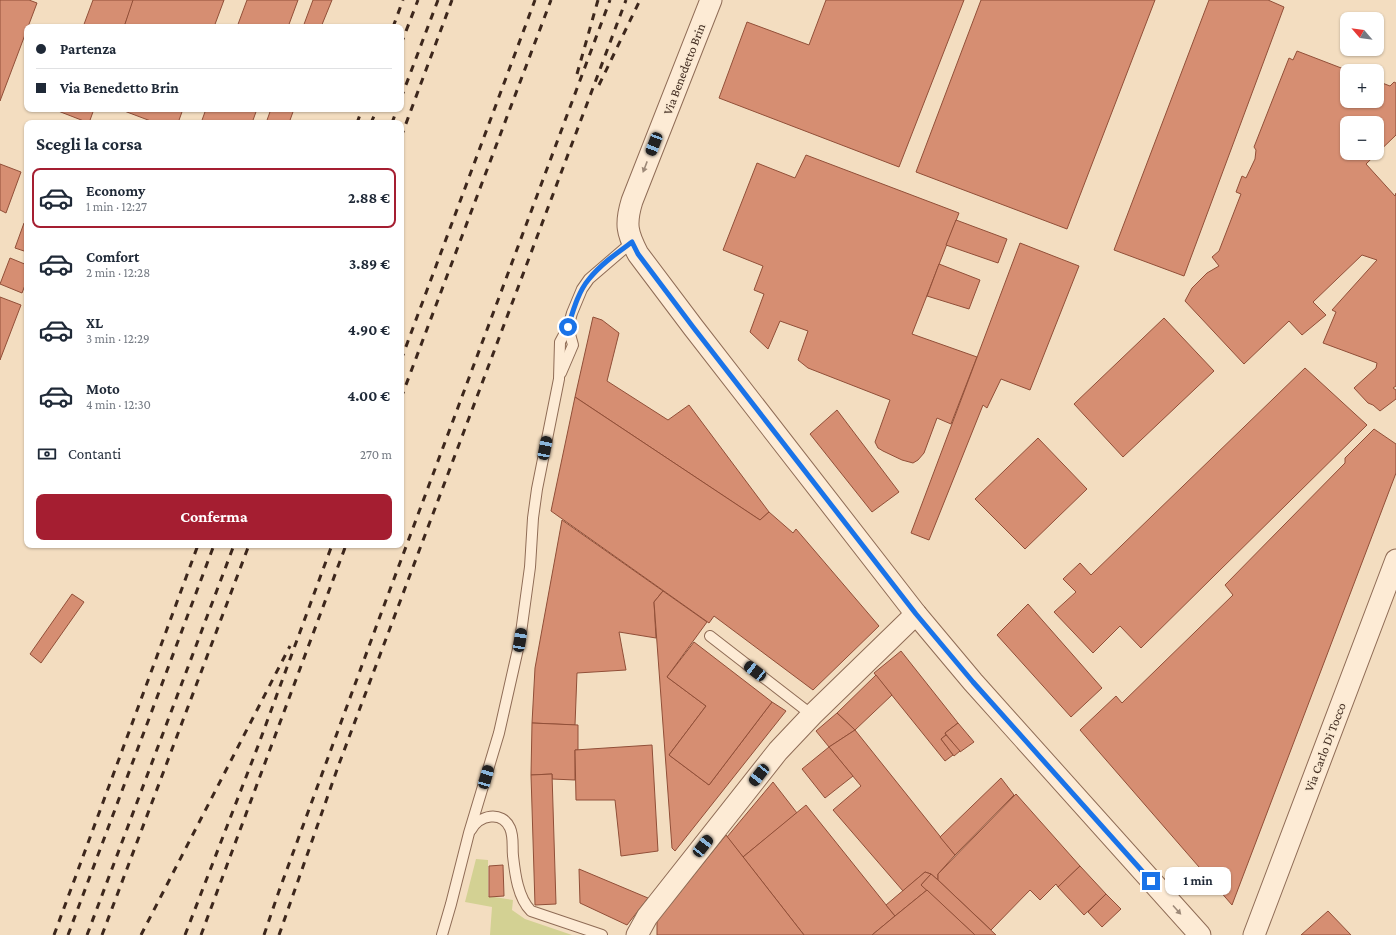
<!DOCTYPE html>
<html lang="it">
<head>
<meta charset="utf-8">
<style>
	body { margin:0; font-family:"Crimson Pro",serif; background:#f6f6f7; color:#1f2937; height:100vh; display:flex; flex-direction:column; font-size:15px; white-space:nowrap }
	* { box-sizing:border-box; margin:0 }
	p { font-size:13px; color:#747a83 }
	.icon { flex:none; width:22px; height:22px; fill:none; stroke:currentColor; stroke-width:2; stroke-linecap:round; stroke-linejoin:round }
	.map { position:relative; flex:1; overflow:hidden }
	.details { position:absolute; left:24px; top:120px; width:380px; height:428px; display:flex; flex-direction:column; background:#fff; border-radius:8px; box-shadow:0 1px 3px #0004 }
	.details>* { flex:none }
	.hud { position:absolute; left:24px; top:24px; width:380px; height:88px; border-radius:8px; box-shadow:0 1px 3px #0004; display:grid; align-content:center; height:88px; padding:0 12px; background:#fff }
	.needle { width:26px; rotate:298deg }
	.controls { position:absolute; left:1340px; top:12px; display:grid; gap:8px }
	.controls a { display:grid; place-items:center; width:44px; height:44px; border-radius:8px; background:#fff; box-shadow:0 1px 3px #0004; font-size:20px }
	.end { position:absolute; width:18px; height:18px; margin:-9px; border:5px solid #1a73e8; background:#fff; box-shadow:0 0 0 2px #fff }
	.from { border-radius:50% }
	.bubble { position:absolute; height:28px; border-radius:8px; background:#fff; box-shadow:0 1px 3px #0004; font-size:13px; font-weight:700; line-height:28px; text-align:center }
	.car { position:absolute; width:12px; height:24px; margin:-12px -6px; border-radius:5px; box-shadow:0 0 3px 1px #0007; background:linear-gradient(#222 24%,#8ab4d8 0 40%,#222 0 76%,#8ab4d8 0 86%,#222 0) }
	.hud b { display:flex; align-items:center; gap:14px; height:38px; font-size:15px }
	.hud b+b { border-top:1px solid #e0e1e3 }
	.hud i { width:10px; height:10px; background:#1f2937 }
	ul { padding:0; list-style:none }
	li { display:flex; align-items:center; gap:12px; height:60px; margin:0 8px 6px; padding:0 4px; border:2px solid transparent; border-radius:8px }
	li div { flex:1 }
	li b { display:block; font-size:15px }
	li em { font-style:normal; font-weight:700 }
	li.selected { border-color:#a51e31 }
	li>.icon { width:36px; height:36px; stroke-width:1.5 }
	h2 { padding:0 12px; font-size:18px; line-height:48px }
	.pay { display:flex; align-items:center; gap:10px; height:44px; padding:0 12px; font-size:15px }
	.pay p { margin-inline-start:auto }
	.action { display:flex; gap:8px; margin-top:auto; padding:8px 12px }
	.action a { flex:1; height:46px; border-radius:8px; background:#a51e31; color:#fff; font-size:16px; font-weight:700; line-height:46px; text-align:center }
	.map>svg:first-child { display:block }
</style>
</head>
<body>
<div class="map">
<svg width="1396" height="935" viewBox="0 0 1396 935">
	<rect width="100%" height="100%" fill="#f3ddc0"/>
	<path fill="#d3d193" d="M476,859L488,860V896L513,900L512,910L525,919L572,935H490L492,907L465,902Z"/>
	<g fill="#d68e72" stroke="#914f38" fill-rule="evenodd">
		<path d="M0,0H29L37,3L0,101Z"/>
		<path d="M93,0H134L124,27H83Z"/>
		<path d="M133,0H224L214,27H124Z"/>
		<path d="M247,0H298L288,27H237Z"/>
		<path d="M313,0H332L321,27H303Z"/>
		<path d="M826,0H964L899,167L719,98L747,22L809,45Z"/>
		<path d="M981,0H1155L1067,229L916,172Z"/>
		<path d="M1209,0H1268L1284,7L1184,276L1114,250Z"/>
		<path d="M1297,51L1349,71H1347V101H1377V81L1390,86L1394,82L1396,83V135L1366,164L1395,196L1396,193V386L1393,388L1396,390V399L1380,411L1373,405L1368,403L1354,388L1376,368L1377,363L1323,343L1336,312L1332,310L1377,260L1362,255L1313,302L1326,315L1302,335L1289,321L1244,364L1185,301L1192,288L1207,273L1219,266L1212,257L1219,251L1241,194L1236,192L1242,176L1246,178L1255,159L1256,150L1254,147L1289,58L1293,60ZM1347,123H1377V153H1347Z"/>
		<path d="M53,109H94L89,123Z"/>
		<path d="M119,109H183L178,123H156Z"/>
		<path d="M206,109H257L252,123H201Z"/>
		<path d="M271,109H294L289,123H266Z"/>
		<path d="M806,155L959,213L912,334L977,357L951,424L937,418L924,453L918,460L913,463L902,460L883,451L878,448L875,442L890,400L808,368L798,360L808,331L780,321L768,349L750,332L764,294L754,290L763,266L723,250L757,163L795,178Z"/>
		<path d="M0,164L21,172L6,213L0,210Z"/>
		<path d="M956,220L1007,239L998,263L946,245Z"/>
		<path d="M24,223L27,224V252L15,248Z"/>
		<path d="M1020,243L1079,266L1030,390L1001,379L987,408L983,405L929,540L911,533Z"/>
		<path d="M10,258L27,265V280L22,293L0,284Z"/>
		<path d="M939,264L980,280L969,309L927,296Z"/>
		<path d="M0,297L21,305L0,360Z"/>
		<path d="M593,317L602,320L619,333L607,381L668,420L689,405L769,512L760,520L575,397Z"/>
		<path d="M1164,318L1214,371L1123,457L1074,404Z"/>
		<path d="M1305,368L1367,425L1141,648L1120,626L1093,653L1054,612L1076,592L1063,579L1080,563L1091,575Z"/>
		<path d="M575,397L760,520L769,512L793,533L796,529L879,626L813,690L714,616L709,623L551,511Z"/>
		<path d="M837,410L899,492L872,512L810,434Z"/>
		<path d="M1374,429L1396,444V473L1232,905L1080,730L1116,696L1122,703L1233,595L1225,585L1345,463V458Z"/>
		<path d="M1038,438L1087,489L1025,549L975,499Z"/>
		<path d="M562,520L663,591L654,602L656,638L619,632L626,670L577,673L575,725L532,723L535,668Z"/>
		<path d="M663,591L707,622L667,677L706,706L669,755L709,785L772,702L786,711L675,851L672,848L654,602Z"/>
		<path d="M72,594L84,602L41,663L30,654Z"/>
		<path d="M1028,604L1102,688L1071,717L997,635Z"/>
		<path d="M694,642L772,702L709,785L669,755L706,706L667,677Z"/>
		<path d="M901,651L958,723L945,733L946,735L941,739L953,755L945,761L874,673Z"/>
		<path d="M876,675L892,695L855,730L837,713Z"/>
		<path d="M837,713L855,730L829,747L816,731Z"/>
		<path d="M532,723L578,725V750H575V780L552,779V774L531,775Z"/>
		<path d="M958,723L974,742L960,752L945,733Z"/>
		<path d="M855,730L955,855L938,874V880L931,874L925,872L903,891L833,810L861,786L829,747Z"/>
		<path d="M946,735L960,751L954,756L941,739Z"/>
		<path d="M652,745L658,851L621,856L615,800H576L575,750Z"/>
		<path d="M829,747L853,776L825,798L802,769Z"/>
		<path d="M552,774L556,904L535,905L531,775Z"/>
		<path d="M1001,778L1014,795L955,855L940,837Z"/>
		<path d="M773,782L797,813L743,857L727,837Z"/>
		<path d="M1016,794L1080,866L1058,887L1056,884L1040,900L1030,890L991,930L938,880V874Z"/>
		<path d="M806,805L895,916L872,935H804L743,857Z"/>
		<path d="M726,835L804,935H657V921Z"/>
		<path d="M503,865L504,896L489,897V866Z"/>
		<path d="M1080,866L1106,894L1084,915L1058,887Z"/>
		<path d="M579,869L648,898L627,925L580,903Z"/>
		<path d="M925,872L931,874L921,885L927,890L895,916L886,905Z"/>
		<path d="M931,874L938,880L996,935H975L921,885Z"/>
		<path d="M927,890L975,935H872L895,916Z"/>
		<path d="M1106,894L1121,909L1102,927L1088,912Z"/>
		<path d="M1328,911L1351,935H1301Z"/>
	</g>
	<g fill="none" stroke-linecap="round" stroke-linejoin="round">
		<defs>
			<g id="service">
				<path d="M561,373L573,345L568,327"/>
				<path d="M710,636L812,715"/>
				<path d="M471,830C479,815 502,810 510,828C514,837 512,846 513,856C515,874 518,898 531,911L602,935"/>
				<path d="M442,935L451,904L469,833L499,733L520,640L530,567L533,518L537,489L559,379L560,342L568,327L572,313L582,289L589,279L632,242"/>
			</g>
			<g id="minor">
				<path d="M711,0L632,201C625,224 627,233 638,254L693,327L916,614L973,682L1200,935"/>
				<path d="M637,935L647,917L778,751L812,715L916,614"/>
				<path d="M1254,935L1396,560"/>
			</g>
		</defs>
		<use href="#service" stroke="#8f6c56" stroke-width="12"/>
		<use href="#minor" stroke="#8f6c56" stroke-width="23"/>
		<use href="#service" stroke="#fdebd5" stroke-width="10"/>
		<use href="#minor" stroke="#fdebd5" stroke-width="21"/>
		<g stroke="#3d271c" stroke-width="3" stroke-dasharray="7 7" stroke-linecap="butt">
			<path d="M393,27L403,0"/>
			<path d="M401,44L418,0"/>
			<path d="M577,74L598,0"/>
			<path d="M599,85L640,0"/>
			<path d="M401,98L438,0"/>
			<path d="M357,123L362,109"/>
			<path d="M371,123L377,109"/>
			<path d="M392,123L397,109"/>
			<path d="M401,137L452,0"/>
			<path d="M401,360L535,0"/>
			<path d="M401,398L551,0"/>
			<path d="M54,935L198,545"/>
			<path d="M68,935L214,545"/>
			<path d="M87,935L234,545"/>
			<path d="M102,935L249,545"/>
			<path d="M141,935L290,646"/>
			<path d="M185,935L258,746L332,545"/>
			<path d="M201,935L346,545"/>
			<path d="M264,935L279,891L379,619L610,0"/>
			<path d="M279,935L339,764L626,0"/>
		</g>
	</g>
	<defs><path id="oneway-solid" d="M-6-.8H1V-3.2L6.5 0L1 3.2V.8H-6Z"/></defs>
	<g fill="#9d8978">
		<use href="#oneway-solid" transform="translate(645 167) rotate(111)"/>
		<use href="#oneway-solid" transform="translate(1177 910) rotate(48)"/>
	</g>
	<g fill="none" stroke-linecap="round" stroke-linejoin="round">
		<path stroke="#1a73e8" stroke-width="5" d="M568,327C573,311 578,292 589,279C601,264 617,253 632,242L638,254L693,327L916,614L973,682L1151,881"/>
	</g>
	<g text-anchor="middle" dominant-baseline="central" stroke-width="3" stroke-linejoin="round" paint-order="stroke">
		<g font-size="13" fill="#3d271c" stroke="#f9e8d1">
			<text transform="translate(684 69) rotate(-69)">Via Benedetto Brin</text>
			<text transform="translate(1325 747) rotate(-69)">Via Carlo Di Tocco</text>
		</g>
	</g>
</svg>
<div class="controls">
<a><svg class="needle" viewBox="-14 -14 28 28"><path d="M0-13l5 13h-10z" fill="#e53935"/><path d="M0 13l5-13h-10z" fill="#747a83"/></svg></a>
<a>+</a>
<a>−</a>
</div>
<i class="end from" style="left:568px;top:327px"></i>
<i class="end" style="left:1151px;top:881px"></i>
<div class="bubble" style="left:1165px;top:867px;width:66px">1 min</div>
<i class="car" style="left:654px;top:144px;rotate:201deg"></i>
<i class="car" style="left:545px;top:448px;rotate:11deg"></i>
<i class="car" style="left:520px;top:640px;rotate:9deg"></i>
<i class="car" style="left:755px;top:671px;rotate:308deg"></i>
<i class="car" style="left:759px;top:775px;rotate:218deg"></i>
<i class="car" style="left:486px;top:777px;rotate:16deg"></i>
<i class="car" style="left:703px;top:846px;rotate:38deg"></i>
<div class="hud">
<b><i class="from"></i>Partenza</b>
<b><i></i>Via Benedetto Brin</b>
</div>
<section class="details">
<h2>Scegli la corsa</h2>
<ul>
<li class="selected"><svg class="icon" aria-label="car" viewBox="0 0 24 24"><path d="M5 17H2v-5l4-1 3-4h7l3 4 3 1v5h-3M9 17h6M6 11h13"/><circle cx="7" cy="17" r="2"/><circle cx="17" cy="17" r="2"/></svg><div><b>Economy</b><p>1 min · 12:27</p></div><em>2.88 €</em></li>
<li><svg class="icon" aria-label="car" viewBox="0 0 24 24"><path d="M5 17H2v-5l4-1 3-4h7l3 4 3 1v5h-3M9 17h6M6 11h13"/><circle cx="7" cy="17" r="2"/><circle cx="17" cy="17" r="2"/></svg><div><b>Comfort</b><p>2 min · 12:28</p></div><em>3.89 €</em></li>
<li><svg class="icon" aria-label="car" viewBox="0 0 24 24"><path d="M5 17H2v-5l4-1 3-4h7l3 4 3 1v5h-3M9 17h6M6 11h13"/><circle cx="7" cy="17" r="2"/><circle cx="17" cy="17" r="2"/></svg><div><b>XL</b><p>3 min · 12:29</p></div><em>4.90 €</em></li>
<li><svg class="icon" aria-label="car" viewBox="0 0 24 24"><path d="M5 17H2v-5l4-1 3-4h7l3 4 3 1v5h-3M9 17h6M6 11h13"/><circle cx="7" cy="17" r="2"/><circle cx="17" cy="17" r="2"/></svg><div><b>Moto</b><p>4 min · 12:30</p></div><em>4.00 €</em></li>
</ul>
<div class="pay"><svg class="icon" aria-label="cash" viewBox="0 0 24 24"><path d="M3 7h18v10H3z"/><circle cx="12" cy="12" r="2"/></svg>Contanti<p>270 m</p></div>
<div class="action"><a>Conferma</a></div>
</section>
</div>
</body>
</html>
